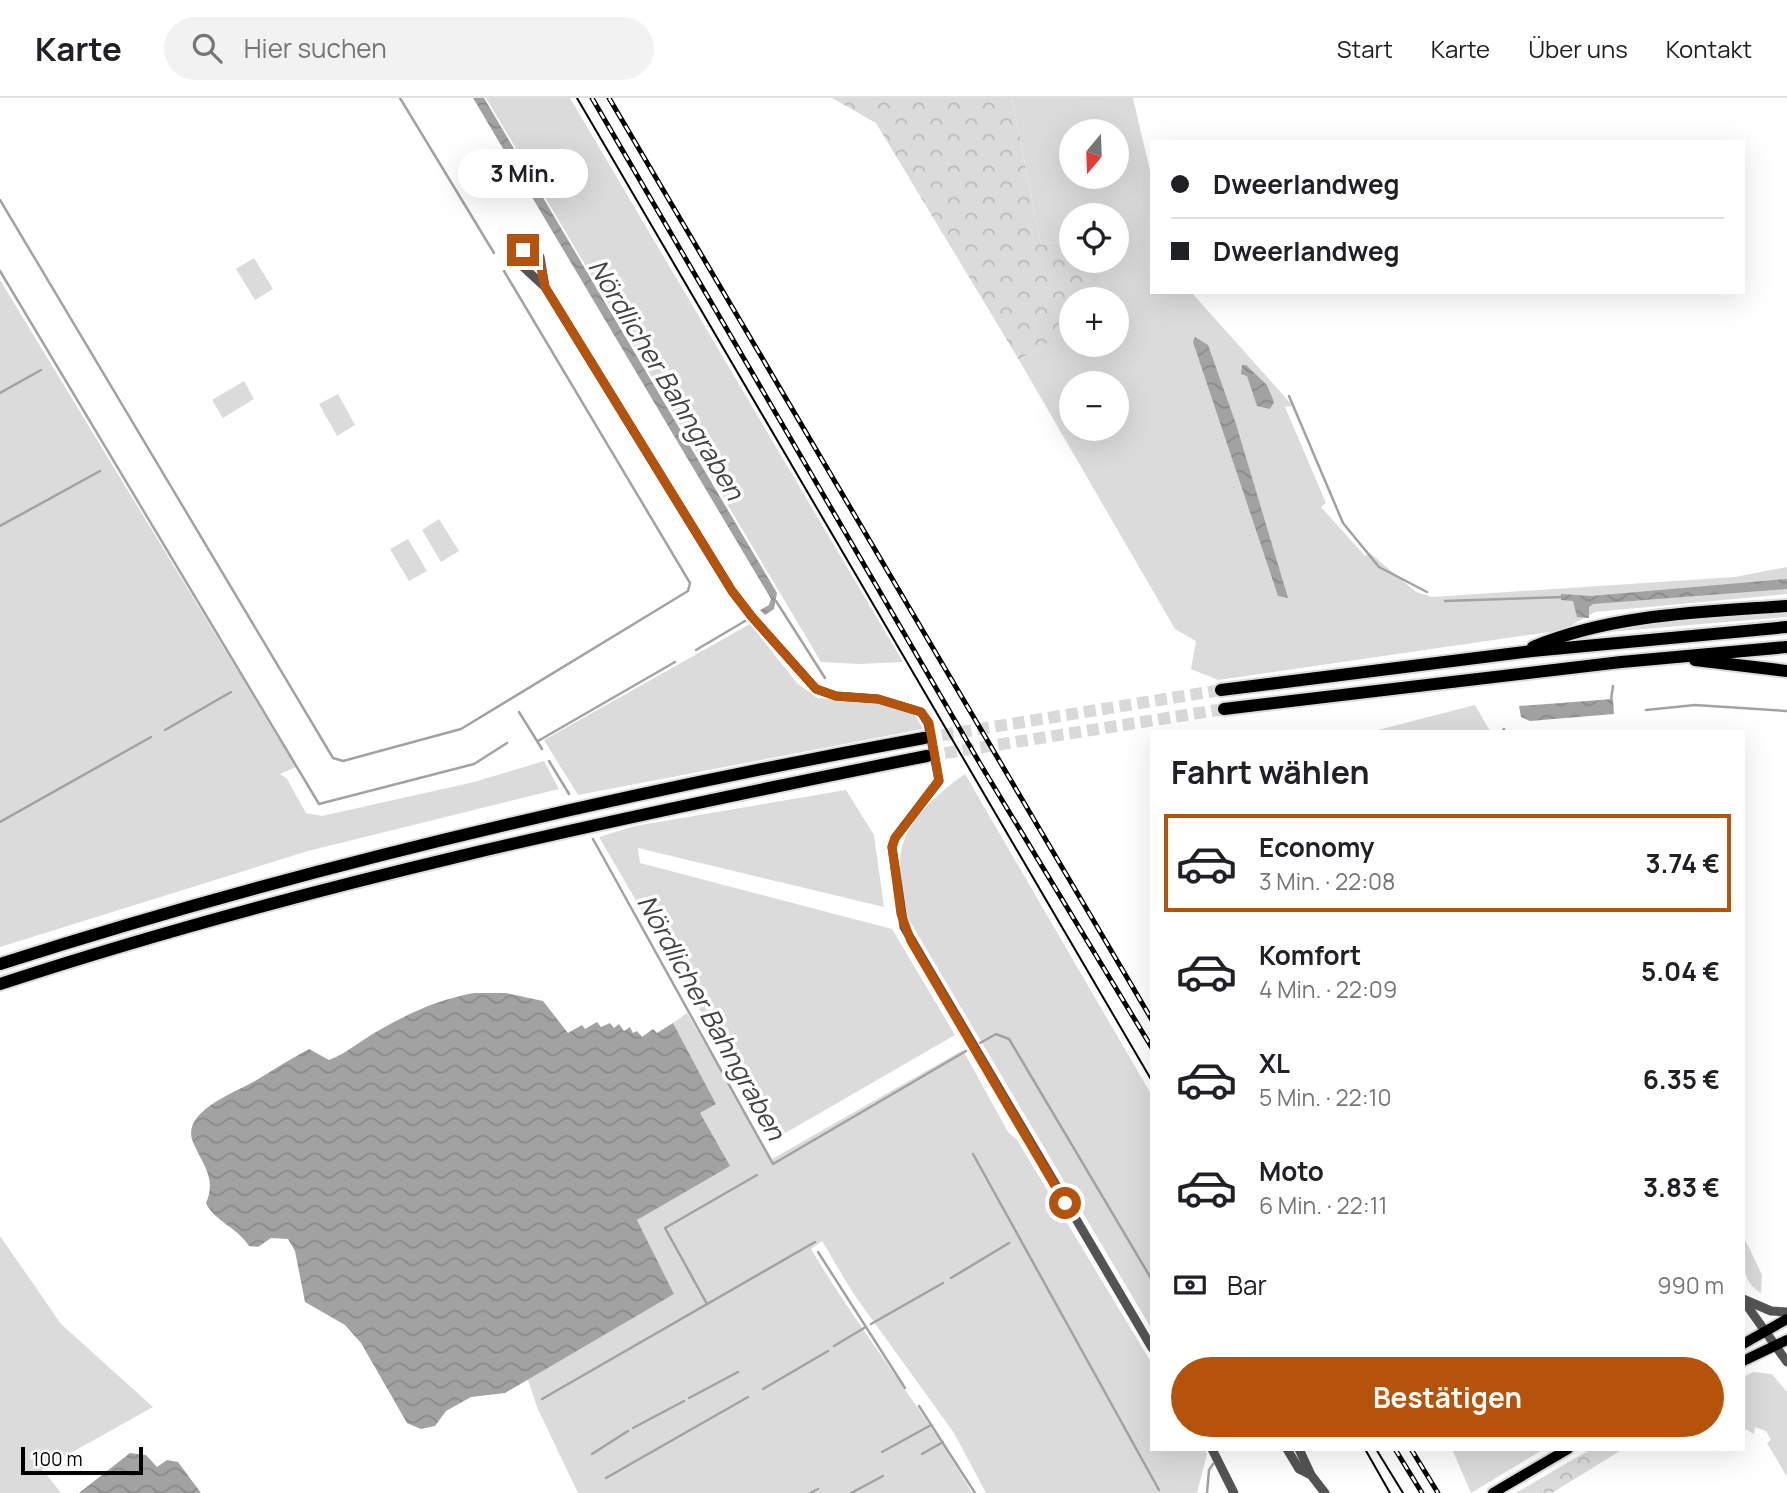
<!DOCTYPE html>
<html lang="de">
<head>
<meta charset="utf-8">
<style>
	body { margin:0; font-family:Manrope,sans-serif; background:#f2f2f2; color:#202124; height:100vh; display:flex; flex-direction:column; font-size:26px; white-space:nowrap }
	* { box-sizing:border-box; margin:0 }
	p { font-size:23px; color:#757577 }
	.icon { flex:none; width:38px; height:38px; fill:none; stroke:currentColor; stroke-width:2; stroke-linecap:round; stroke-linejoin:round }
	.map { position:relative; flex:1; overflow:hidden }
	.sheet { position:absolute; left:1150px; top:632px; width:595px; height:721px; display:flex; flex-direction:column; background:#fff; border-radius:0px; box-shadow:0 7px 28px #0002 }
	.sheet>* { flex:none }
	.banner { position:absolute; left:1150px; top:42px; width:595px; height:154px; border-radius:0px; box-shadow:0 7px 28px #0002; display:grid; align-content:center; height:154px; padding:0 21px; background:#fff }
	.needle { width:46px; rotate:199deg }
	.tools { position:absolute; left:1059px; top:21px; display:grid; gap:14px }
	.tools a { display:grid; place-items:center; width:70px; height:70px; border-radius:50%; background:#fff; box-shadow:0 7px 28px #0002; font-size:35px }
	.scale { position:absolute; left:21px; bottom:18px; width:122px; box-sizing:border-box; padding-left:7px; border:4px solid #000; border-top:0; font-size:19px; line-height:24px; white-space:nowrap; color:#000; -webkit-text-stroke:5px #fff; paint-order:stroke }
	.end { position:absolute; width:32px; height:32px; margin:-16px; border:9px solid #b45309; background:#fff; box-shadow:0 0 0 4px #fff }
	.from { border-radius:50% }
	.bubble { position:absolute; height:49px; border-radius:24px; background:#fff; box-shadow:0 7px 28px #0002; font-size:23px; font-weight:700; line-height:49px; text-align:center }
	.banner b { display:flex; align-items:center; gap:24px; height:66px; font-size:26px }
	.banner b+b { border-top:2px solid #e0e0e0 }
	.banner i { width:18px; height:18px; background:#202124 }
	ul { padding:0; list-style:none }
	li { display:flex; align-items:center; gap:21px; height:98px; margin:0 14px 10px; padding:0 7px; border:4px solid transparent; border-radius:0px }
	li div { flex:1 }
	li b { display:block; font-size:26px }
	li em { font-style:normal; font-weight:700 }
	li.current { border-color:#b45309 }
	li>.icon { width:63px; height:63px; stroke-width:1.5 }
	h2 { padding:0 21px; font-size:32px; line-height:84px }
	.pay { display:flex; align-items:center; gap:18px; height:77px; padding:0 21px; font-size:26px }
	.pay p { margin-inline-start:auto }
	.cta { display:flex; gap:14px; margin-top:auto; padding:14px 21px }
	.cta a { flex:1; height:80px; border-radius:42px; background:#b45309; color:#fff; font-size:28px; font-weight:700; line-height:80px; text-align:center }
	header { display:flex; align-items:center; gap:42px; box-sizing:border-box; height:98px; padding:0 35px; background:#fff; border-bottom:2px solid #e0e0e0 }
	header strong { font-size:33px }
	nav { display:flex; gap:38px; margin-inline-start:auto; font-size:24px }
	.search { width:490px; height:63px; background:#f2f2f2; display:flex; align-items:center; gap:18px; box-sizing:border-box; padding:0 24px; border-radius:38px; color:#757577; font-size:26px }
	.map>svg:first-child { display:block }
</style>
</head>
<body>
<header>
<strong>Karte</strong>
<div class="search"><svg class="icon" aria-label="search" viewBox="0 0 24 24"><circle cx="10" cy="10" r="6"/><path d="M15 15l6 6"/></svg>Hier suchen</div>
<nav><a>Start</a><a>Karte</a><a>Über uns</a><a>Kontakt</a></nav>
</header>
<div class="map">
<svg width="1787" height="1395" viewBox="0 0 1787 1395">
	<defs>
		<pattern id="forest-crowns" width="20" height="18" patternUnits="userSpaceOnUse" patternTransform="scale(1.75)"><rect width="20" height="18" fill="#dbdbdb"/><path d="M2 6a3 3 0 1 1 6 0M12 15a3 3 0 1 1 6 0" fill="none" stroke="#bababa"/></pattern>
		<pattern id="water-waves" width="16" height="10" patternUnits="userSpaceOnUse" patternTransform="scale(1.75)"><rect width="16" height="10" fill="#a2a2a2"/><path d="M0 5q4-4 8 0t8 0" fill="none" stroke="#8a8a8a"/></pattern>
	</defs>
	<rect width="100%" height="100%" fill="#fff"/>
	<g fill="#dbdbdb" fill-rule="evenodd">
		<path d="M486,0H570L903,564L859,566L821,564Z"/>
		<path d="M1012,0H1133L1151,77L1152,194H1191L1293,308L1285,309L1326,405L1321,409L1365,458L1370,455L1416,494L1432,499L1735,479L1787,469V496L1595,514L1563,532L1218,582L1191,571L1196,543L1175,531L1019,262L1071,230V247H1116V201H1109L1095,163H1116V117H1071V142L1041,147ZM1071,33H1116V79H1071ZM1071,285H1116V331H1071Z"/>
		<path d="M254,160L273,191L255,202L236,171Z"/>
		<path d="M0,182L296,669L280,676L287,681L306,715L322,718L474,684L544,663L559,691L308,753L0,849Z"/>
		<path d="M244,283L254,301L223,320L212,302Z"/>
		<path d="M338,296L355,327L337,338L319,306Z"/>
		<path d="M439,421L459,453L441,464L422,432Z"/>
		<path d="M408,441L427,473L409,483L390,451Z"/>
		<path d="M1787,513V519L1583,536L1653,524Z"/>
		<path d="M750,526L797,585L817,600L881,605L915,617L923,631L578,697L544,642Z"/>
		<path d="M1475,607L1490,633H1374Z"/>
		<path d="M965,676L1151,996V1230L908,820C905,801 898,779 900,760C903,724 938,695 965,676Z"/>
		<path d="M846,692L874,737L884,809L638,750L640,765L892,831L955,937L775,1041L599,739L635,728Z"/>
		<path d="M687,915L772,1061L963,952L1008,1034L1017,1042L1151,1264L1152,1351H1204L1207,1356L1197,1395H986L954,1335L853,1195L822,1143L811,1151C861,1235 923,1310 972,1395H578L537,1309L527,1279L674,1196L637,1122L700,1015L716,1006L673,925Z"/>
		<path d="M1743,1137L1762,1177L1761,1195C1740,1184 1743,1157 1743,1137Z"/>
		<path d="M0,1138L61,1226L153,1309L42,1371L61,1395H0Z"/>
		<path d="M1753,1274L1772,1276L1787,1294V1379L1767,1345L1771,1342L1766,1333L1755,1329L1754,1336L1743,1330V1279Z"/>
		<path d="M1452,1351H1544L1471,1395Z"/>
	</g>
	<g fill="url(#forest-crowns)">
		<path d="M832,0H1012L1041,147L1071,142V163H1095L1109,201H1071V230L1019,262L876,25Z"/>
		<path d="M1591,1351H1623L1552,1395H1516Z"/>
	</g>
	<g fill="url(#water-waves)">
		<path d="M473,0H484L777,495L774,511L765,517L760,512L769,507L771,501Z"/>
		<path d="M1195,239L1208,247L1236,326L1288,500L1278,498L1193,244Z"/>
		<path d="M1242,267H1246L1267,287L1274,304L1270,311L1257,308L1247,278L1241,276Z"/>
		<path d="M1787,481V491L1593,506L1589,509V520L1577,519L1573,503L1561,502V496L1591,498Z"/>
		<path d="M1613,601L1614,616L1530,623L1521,619L1519,608Z"/>
		<path d="M474,895H506L543,903L568,935L582,927L585,931L597,924L601,929L610,925L614,930L619,926L624,933L630,929L633,935L637,933L642,939L653,931L657,935L673,925L716,1006L700,1015L730,1068L637,1122L674,1196L505,1295L471,1299L446,1313L435,1328L421,1331L407,1325L361,1245L345,1227L305,1204L295,1153L288,1141L271,1140L258,1149L249,1148C237,1129 214,1123 206,1105C217,1080 202,1066 193,1044C180,1014 236,994 253,984C272,973 290,961 309,951L329,962C347,955 360,943 376,934C409,915 437,902 474,895Z"/>
		<path d="M130,1355L146,1357L157,1369L167,1362L178,1364L201,1395H79Z"/>
	</g>
	<g fill="none" stroke-linecap="round" stroke-linejoin="round">
		<g stroke="#a2a2a2" stroke-width="2.5">
			<path d="M400,0L494,155"/>
			<path d="M0,102L333,660L343,663L461,631L688,493L690,485L504,173"/>
			<path d="M0,173L319,706L474,666L507,645"/>
			<path d="M0,295L41,272"/>
			<path d="M1289,298L1343,425L1379,469L1427,494"/>
			<path d="M0,428L100,373"/>
			<path d="M776,503L825,580"/>
			<path d="M1445,503L1564,499"/>
			<path d="M696,552L745,523"/>
			<path d="M1611,602L1613,588"/>
			<path d="M1646,612L1695,607L1787,613"/>
			<path d="M519,614L542,651"/>
			<path d="M165,632L231,594"/>
			<path d="M1502,634L1504,631"/>
			<path d="M538,643L675,564"/>
			<path d="M549,663L569,696"/>
			<path d="M0,724L151,639"/>
			<path d="M593,741L773,1066L966,953"/>
			<path d="M980,945L996,936L1009,941L1152,1182"/>
			<path d="M973,1056L1159,1392"/>
			<path d="M818,1154L905,1290"/>
			<path d="M951,1180L1009,1145"/>
			<path d="M707,1206L665,1130L757,1077"/>
			<path d="M871,1226L943,1185"/>
			<path d="M834,1248L864,1230"/>
			<path d="M763,1291L828,1253"/>
			<path d="M689,1300L738,1274"/>
			<path d="M542,1301L815,1144"/>
			<path d="M919,1308L975,1395"/>
			<path d="M633,1330L684,1303"/>
			<path d="M882,1354L931,1327"/>
			<path d="M592,1356L628,1333"/>
			<path d="M922,1356L943,1344"/>
			<path d="M606,1380L748,1299"/>
			<path d="M810,1395L818,1391"/>
			<path d="M851,1395L883,1378"/>
			<path d="M1207,1395L1209,1372L1213,1366"/>
		</g>
		<g stroke="#d9d9d9" stroke-width="12" stroke-dasharray="12 6" stroke-linecap="butt">
			<path d="M924,640L1221,592"/>
			<path d="M927,658L1224,611"/>
		</g>
		<defs>
			<g id="major">
				<path d="M1743,1246L1787,1221"/>
				<path d="M1743,1263L1787,1242"/>
				<path d="M1493,1395L1568,1351"/>
			</g>
			<g id="highway">
				<path d="M1533,549C1612,516 1702,514 1787,508"/>
				<path d="M1695,562L1787,573"/>
				<path d="M1221,592L1532,553L1787,529"/>
				<path d="M1224,611L1621,564L1787,549"/>
				<path d="M0,866C303,769 612,697 924,640"/>
				<path d="M0,886C303,787 615,720 927,658"/>
			</g>
		</defs>
		<use href="#major" stroke="#dbdbdb" stroke-width="14"/>
		<use href="#highway" stroke="#dbdbdb" stroke-width="16"/>
		<g stroke="#545454" stroke-width="9">
			<path d="M545,189L540,159L533,151L523,152L519,158L520,166L545,189L732,493L752,519L816,591L836,598L878,601L921,614L928,625L939,683L895,740L892,749L904,829L1152,1250"/>
			<path d="M1743,1201L1771,1213L1787,1214"/>
			<path d="M1743,1202L1787,1264"/>
			<path d="M1212,1351L1234,1395"/>
			<path d="M1287,1351L1299,1371L1311,1377L1325,1395"/>
			<path d="M1299,1351L1311,1377"/>
		</g>
		<use href="#major" stroke="#000" stroke-width="10"/>
		<use href="#highway" stroke="#000" stroke-width="12"/>
		<g stroke="#000" stroke-width="2">
			<path d="M577,0L1152,983"/>
			<path d="M1365,1351L1390,1395"/>
			<path d="M1376,1351L1403,1395"/>
		</g>
		<defs>
			<g id="rail">
				<path d="M592,0L982,669L1152,950"/>
				<path d="M609,0L1152,922"/>
				<path d="M1395,1351L1422,1395"/>
				<path d="M1411,1351L1438,1395"/>
			</g>
		</defs>
		<use href="#rail" stroke="#000" stroke-width="5"/>
		<use href="#rail" stroke="#fff" stroke-width="2.5" stroke-dasharray="8" stroke-linecap="butt"/>
	</g>
	<g fill="none" stroke-linecap="round" stroke-linejoin="round">
		<path stroke="#b45309" stroke-width="9" d="M523,152L530,150L538,156L545,189L732,493L752,519L816,591L836,598L878,601L921,614L929,625L939,682L895,740L892,749L901,816L911,843L1065,1105"/>
	</g>
	<g text-anchor="middle" dominant-baseline="central" stroke-width="7" stroke-linejoin="round" paint-order="stroke">
		<g font-size="26" font-style="italic" fill="#434343" stroke="#fff">
			<text transform="translate(667 281) rotate(59)">Nördlicher Bahngraben</text>
			<text transform="translate(712 919) rotate(61)">Nördlicher Bahngraben</text>
		</g>
	</g>
</svg>
<div class="tools">
<a><svg class="needle" viewBox="-14 -14 28 28"><path d="M0-13l5 13h-10z" fill="#e53935"/><path d="M0 13l5-13h-10z" fill="#757577"/></svg></a>
<a><svg class="icon" aria-label="locate" viewBox="0 0 24 24"><circle cx="12" cy="12" r="6"/><path d="M12 2v4M12 18v4M2 12h4M18 12h4"/></svg></a>
<a>+</a>
<a>−</a>
</div>
<div class="scale">100 m</div>
<i class="end from" style="left:1065px;top:1105px"></i>
<i class="end" style="left:523px;top:152px"></i>
<div class="bubble" style="left:458px;top:51px;width:130px">3 Min.</div>
<div class="banner">
<b><i class="from"></i>Dweerlandweg</b>
<b><i></i>Dweerlandweg</b>
</div>
<section class="sheet">
<h2>Fahrt wählen</h2>
<ul>
<li class="current"><svg class="icon" aria-label="car" viewBox="0 0 24 24"><path d="M5 17H2v-5l4-1 3-4h7l3 4 3 1v5h-3M9 17h6M6 11h13"/><circle cx="7" cy="17" r="2"/><circle cx="17" cy="17" r="2"/></svg><div><b>Economy</b><p>3 Min. · 22:08</p></div><em>3.74 €</em></li>
<li><svg class="icon" aria-label="car" viewBox="0 0 24 24"><path d="M5 17H2v-5l4-1 3-4h7l3 4 3 1v5h-3M9 17h6M6 11h13"/><circle cx="7" cy="17" r="2"/><circle cx="17" cy="17" r="2"/></svg><div><b>Komfort</b><p>4 Min. · 22:09</p></div><em>5.04 €</em></li>
<li><svg class="icon" aria-label="car" viewBox="0 0 24 24"><path d="M5 17H2v-5l4-1 3-4h7l3 4 3 1v5h-3M9 17h6M6 11h13"/><circle cx="7" cy="17" r="2"/><circle cx="17" cy="17" r="2"/></svg><div><b>XL</b><p>5 Min. · 22:10</p></div><em>6.35 €</em></li>
<li><svg class="icon" aria-label="car" viewBox="0 0 24 24"><path d="M5 17H2v-5l4-1 3-4h7l3 4 3 1v5h-3M9 17h6M6 11h13"/><circle cx="7" cy="17" r="2"/><circle cx="17" cy="17" r="2"/></svg><div><b>Moto</b><p>6 Min. · 22:11</p></div><em>3.83 €</em></li>
</ul>
<div class="pay"><svg class="icon" aria-label="cash" viewBox="0 0 24 24"><path d="M3 7h18v10H3z"/><circle cx="12" cy="12" r="2"/></svg>Bar<p>990 m</p></div>
<div class="cta"><a>Bestätigen</a></div>
</section>
</div>
</body>
</html>
